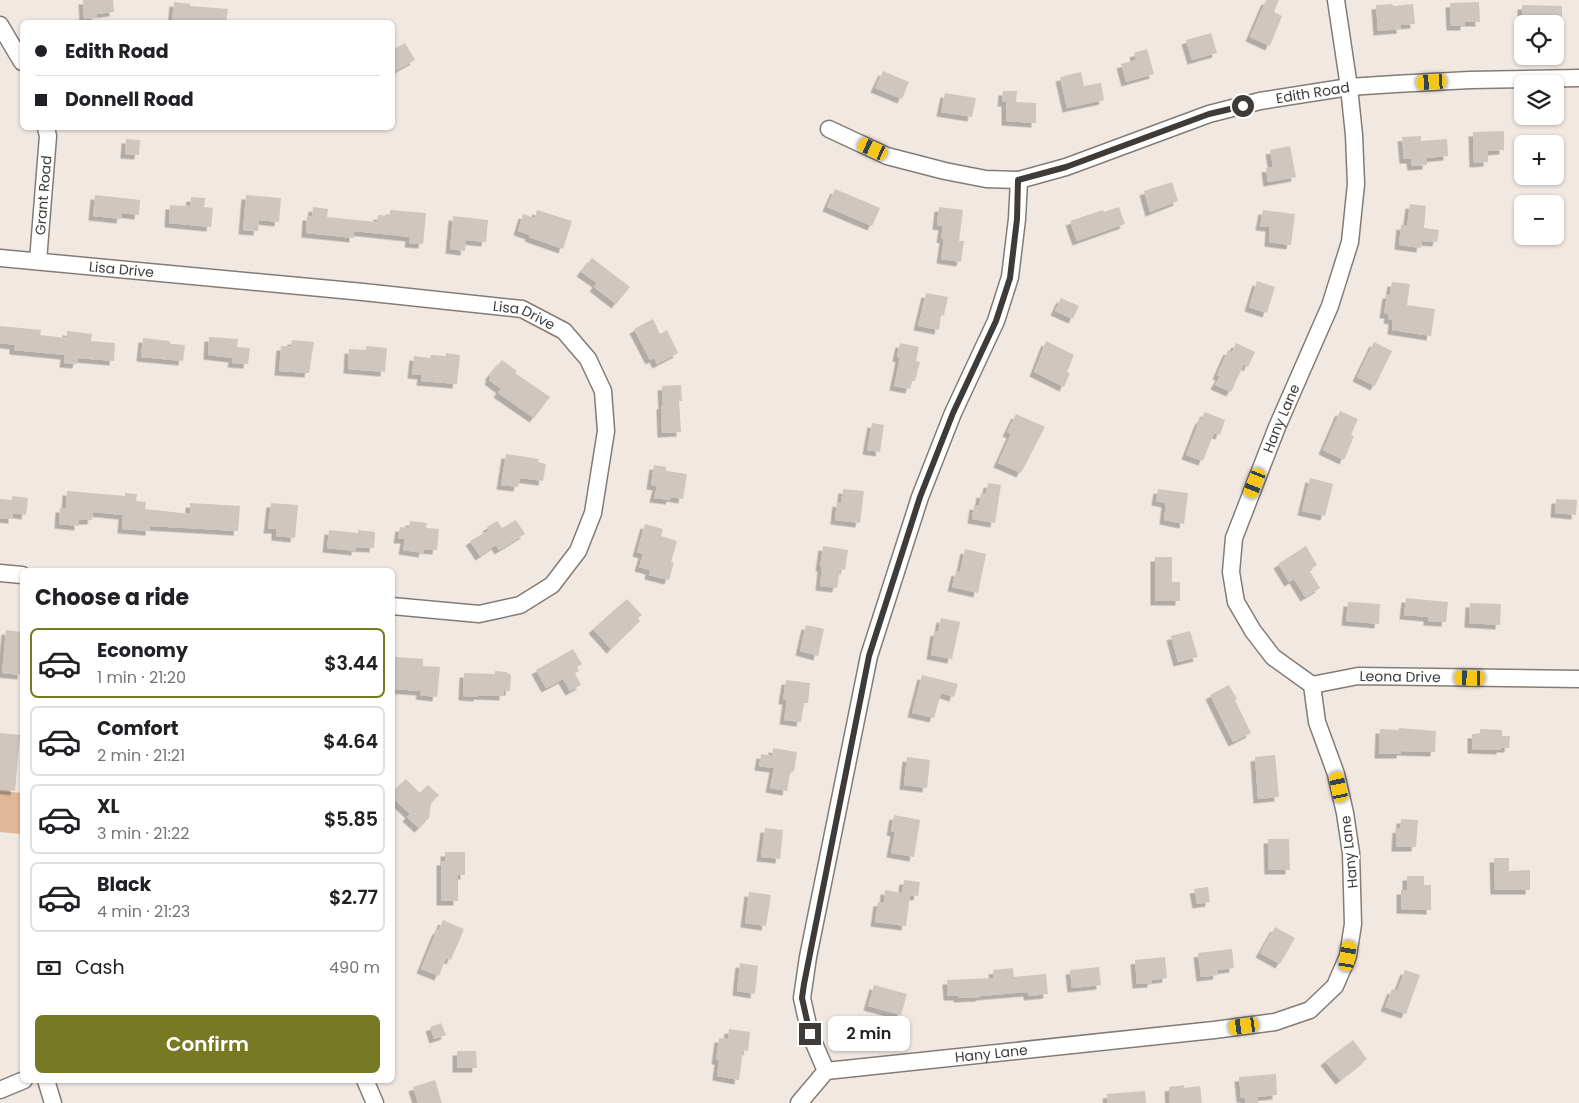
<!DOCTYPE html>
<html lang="en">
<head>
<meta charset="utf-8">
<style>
	body { margin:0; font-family:Poppins,sans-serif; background:#f6f6f6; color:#202124; height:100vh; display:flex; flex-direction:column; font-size:19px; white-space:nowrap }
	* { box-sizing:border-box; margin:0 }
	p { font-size:16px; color:#757577 }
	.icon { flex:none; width:28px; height:28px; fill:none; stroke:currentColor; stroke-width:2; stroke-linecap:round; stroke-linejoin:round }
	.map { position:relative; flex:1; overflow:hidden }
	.side { position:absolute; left:20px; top:568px; width:375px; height:515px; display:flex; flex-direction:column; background:#fff; border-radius:8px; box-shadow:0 1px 4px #0004 }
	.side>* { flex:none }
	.hud { position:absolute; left:20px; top:20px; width:375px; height:110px; border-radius:8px; box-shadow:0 1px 4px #0004; display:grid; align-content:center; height:110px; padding:0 15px; background:#fff }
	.controls { position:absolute; left:1514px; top:15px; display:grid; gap:10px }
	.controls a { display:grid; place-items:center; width:50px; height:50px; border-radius:8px; background:#fff; box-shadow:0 1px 4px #0004; font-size:25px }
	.end { position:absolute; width:22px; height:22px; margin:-11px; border:6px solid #3e3b38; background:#fff; box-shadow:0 0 0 2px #fff }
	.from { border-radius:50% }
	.bubble { position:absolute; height:35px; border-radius:8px; background:#fff; box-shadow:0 1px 4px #0004; font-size:16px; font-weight:600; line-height:35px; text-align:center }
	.car { position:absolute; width:15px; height:30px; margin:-15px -8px; border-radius:6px; box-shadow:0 0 4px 1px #0007; background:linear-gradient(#f5c518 24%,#345 0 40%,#f5c518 0 76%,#345 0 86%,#f5c518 0) }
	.hud b { display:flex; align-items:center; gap:18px; height:48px; font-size:19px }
	.hud b+b { border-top:1px solid #e0e0e0 }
	.hud i { width:12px; height:12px; background:#202124 }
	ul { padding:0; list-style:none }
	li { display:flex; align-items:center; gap:15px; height:70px; margin:0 10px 8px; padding:0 5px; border:2px solid #e0e0e0; border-radius:8px }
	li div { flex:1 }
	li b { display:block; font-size:19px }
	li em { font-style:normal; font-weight:600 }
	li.active { border-color:#777a22 }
	li>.icon { width:45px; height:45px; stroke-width:1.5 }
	h2 { padding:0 15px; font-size:22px; line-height:60px }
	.pay { display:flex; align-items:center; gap:12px; height:55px; padding:0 15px; font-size:19px }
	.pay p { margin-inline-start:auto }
	.action { display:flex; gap:10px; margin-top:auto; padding:10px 15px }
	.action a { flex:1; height:58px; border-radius:8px; background:#777a22; color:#fff; font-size:20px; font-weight:600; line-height:58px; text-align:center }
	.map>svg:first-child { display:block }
</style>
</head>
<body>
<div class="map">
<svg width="1579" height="1103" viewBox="0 0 1579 1103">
	<defs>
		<filter id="shadow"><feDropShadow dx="-4.5" dy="4.5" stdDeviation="0" flood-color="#0004"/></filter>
	</defs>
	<rect width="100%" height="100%" fill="#f1e8e1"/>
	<path fill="#e0b897" d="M0,791L22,793V834L0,832Z"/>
	<g fill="#cec6bf" filter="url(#shadow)">
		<path d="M83,0H113L114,12L96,14L97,18L84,19Z"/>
		<path d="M1266,0H1279L1274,12L1282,16L1270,46L1250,37Z"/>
		<path d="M174,2L190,4V6L228,9L226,22H172Z"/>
		<path d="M1479,2L1480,22H1465V26H1451L1450,3Z"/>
		<path d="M1392,4L1394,6L1413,4L1415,24L1401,25V29L1378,31L1376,5Z"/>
		<path d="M1522,5L1562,6V18H1549L1548,24L1522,23Z"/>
		<path d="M1211,33L1217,53L1192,60L1186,40Z"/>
		<path d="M405,43L415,60L392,73V50Z"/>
		<path d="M1147,49L1154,74L1126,82L1121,64L1136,60L1134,53Z"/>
		<path d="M883,71L909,82L902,99L875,88Z"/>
		<path d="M1081,72L1084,86L1101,83L1104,100L1067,108L1060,77Z"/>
		<path d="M1003,91H1017L1016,102L1036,103V123L1006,121V102H1002Z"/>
		<path d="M945,93L976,98L972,117L941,112Z"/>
		<path d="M1504,131V150L1488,151V162L1474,163L1473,132Z"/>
		<path d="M1421,136V141L1447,139L1448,156L1427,158V165L1412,166L1411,159H1404L1402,137Z"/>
		<path d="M126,139L140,140L139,155L125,154Z"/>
		<path d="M1290,146L1296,177L1268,182L1266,168L1273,167L1270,150Z"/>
		<path d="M1172,182L1178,201L1150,212L1144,191Z"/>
		<path d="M835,189L880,208L872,226L827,207Z"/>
		<path d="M95,195L140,200L139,215L122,213L121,219L93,216Z"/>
		<path d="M246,195L281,198L279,222L259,220L258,231L243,230Z"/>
		<path d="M191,197L205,198L204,207L213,208L211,227L169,223L170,205L190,206Z"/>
		<path d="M1410,204L1426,206L1424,228L1439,230L1437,242L1422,241L1421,248L1399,245L1401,225L1407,226Z"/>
		<path d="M313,207L328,209L327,217L377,222L378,215L390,216V210L426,213L423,244L409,243L410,237L354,231V238L306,233L307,216H312Z"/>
		<path d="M939,207L963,210L959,241H964L961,262L941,259L944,239L941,238L943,226L937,225Z"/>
		<path d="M1119,207L1125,224L1077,241L1070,221L1103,210L1104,212Z"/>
		<path d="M537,210L572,221L563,249L529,237L530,235L518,231L523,214L535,218Z"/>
		<path d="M1263,210L1295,214L1291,245L1269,242L1270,227L1260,226Z"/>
		<path d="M453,216L488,220L486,242L466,240L465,251L450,249Z"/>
		<path d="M592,258L630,287L616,304L594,287L597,283L581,272Z"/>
		<path d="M1257,281L1275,287L1267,313L1249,307Z"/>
		<path d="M1392,282L1410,284L1407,305L1435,309L1431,336L1392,330L1393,320L1388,319L1389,314H1384L1387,294H1390Z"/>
		<path d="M926,293L948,297L944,315L941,316L939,330L918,326Z"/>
		<path d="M1061,298L1079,306L1073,319L1055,311Z"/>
		<path d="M653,319L660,334L667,330L678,353L657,364L654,358L650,360L634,329Z"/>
		<path d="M0,326L41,330L40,335L67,338V331L92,334L91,341L115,343L114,361L78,358L77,364L64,363L65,355L14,350V345L0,343Z"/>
		<path d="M209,337L238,339L237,347L250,348L248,364L232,363L233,358L208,355Z"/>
		<path d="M143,338L169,341L171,344L185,345L183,361L141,357Z"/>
		<path d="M292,340L314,342L309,373L279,371L281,346H291Z"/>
		<path d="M1046,341L1074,355L1067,372L1070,373L1064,387L1034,372Z"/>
		<path d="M1374,342L1392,351L1375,386L1357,377Z"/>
		<path d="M900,343L919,347L916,361L920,362L915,381H912L910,389L894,386L900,358L897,357Z"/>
		<path d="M1236,343L1255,352L1248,367L1244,364L1231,392L1215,385L1220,376L1217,375L1228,350L1232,352Z"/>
		<path d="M366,346L387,348L385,372L348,369L349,349L366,350Z"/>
		<path d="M446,353L460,355L457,384L421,381L422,375L412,374L414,356L430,358L431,355L446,356Z"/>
		<path d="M502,360L517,371L515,373L550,397L534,418L498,393L501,389L489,380L491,377L489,376Z"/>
		<path d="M681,385L682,401H679L681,432L662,433L661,405H663L662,386Z"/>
		<path d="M1340,411L1358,419L1351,435L1354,436L1344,460L1323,450Z"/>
		<path d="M1205,412L1225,420L1220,435L1214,433L1203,461L1186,455L1200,419L1201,420Z"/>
		<path d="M1016,414L1045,427L1021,473L998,463L1011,434L1007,432Z"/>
		<path d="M872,423L884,425L880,452L867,450Z"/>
		<path d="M506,454L539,459L538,462L546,464L543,481L520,478L518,487L501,485Z"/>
		<path d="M654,465L666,467V471L687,474L683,499L671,497L670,500L654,498L657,486L651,485Z"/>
		<path d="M1310,478L1333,484L1325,516L1302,511Z"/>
		<path d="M988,483L1001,485L995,523L972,519L974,505L979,506L981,493L986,494Z"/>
		<path d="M843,489L864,491L860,523L835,520L837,502L841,503Z"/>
		<path d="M1158,489L1188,493L1184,524L1164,520L1166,503L1156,501Z"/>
		<path d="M67,491L125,496V493L137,494L136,501L146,502L145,509L190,514V503L240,506L238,531L150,526V531L122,529L123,515L93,512L92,520H79V526L59,524L60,508H66Z"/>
		<path d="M12,496L28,498L26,515L13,513V519L0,518V499L12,500Z"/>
		<path d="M1556,499L1577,500L1576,515L1555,513Z"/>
		<path d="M271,503L298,505L295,538L276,536V529H268Z"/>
		<path d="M516,520L525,534L499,550L496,545L480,556L470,541L489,530L487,527L497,521L502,528Z"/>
		<path d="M410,521L427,523L426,528L439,529L437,550L424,549L423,553L403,550L405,539H398L400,527L409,528Z"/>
		<path d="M645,524L663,529L661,536L677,541L671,562L674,563L669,580L649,575L650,570L639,567L643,554L637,552Z"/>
		<path d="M329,530L358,533V530L375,532L374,548L356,547V551L327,548Z"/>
		<path d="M823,546L848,550L845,570L840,569L837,588L820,586L822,567H820Z"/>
		<path d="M1306,546L1317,565L1309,570L1320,588L1305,597L1294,579L1289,582L1278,564Z"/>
		<path d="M965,549L986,554L978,593L952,587L956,571L960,572Z"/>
		<path d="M1155,557H1172V582H1180V601H1155Z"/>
		<path d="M1406,598L1448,602L1446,622L1428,621V617L1404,615Z"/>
		<path d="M627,599L642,615L638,618L640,621L611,649L593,629Z"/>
		<path d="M1348,602L1380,604L1379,624L1346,621Z"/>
		<path d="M1470,603L1501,604L1500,625L1469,623Z"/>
		<path d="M941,618L960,622L952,659L931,655L935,631L938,632Z"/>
		<path d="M806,625L824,629L818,656L800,651Z"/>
		<path d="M6,630L22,632L21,646H22V675L2,673Z"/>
		<path d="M1190,631L1198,657L1178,662L1171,636Z"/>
		<path d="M573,649L582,664L577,667L579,671L575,673L581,685L570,691L563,679L546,688L536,670Z"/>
		<path d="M395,657L423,659V666L440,667L437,697L420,695L421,691L393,689Z"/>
		<path d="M495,671L506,672L511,675L510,691H504V696L478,695V697L463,696L464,673L495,674Z"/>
		<path d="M922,675L958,684L954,697L941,693L934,718L912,713Z"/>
		<path d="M786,680L810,683L808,703H804L801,722L784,720L787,700H783Z"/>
		<path d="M1229,685L1237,699L1235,700L1251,733L1233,742L1210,695Z"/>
		<path d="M1399,728L1436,731L1435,752L1401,751V754H1379L1380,729L1399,730Z"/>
		<path d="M1480,729L1502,730V736H1510L1509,748H1501V750L1472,749V734H1480Z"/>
		<path d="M0,733L20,735L15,791L0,789Z"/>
		<path d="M773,748L797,752L794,771L790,773L787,791L770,788L774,768L759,766L761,754L772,756Z"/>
		<path d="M1275,755L1279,797L1258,799L1255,757Z"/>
		<path d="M907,757L930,760L927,788L904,785Z"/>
		<path d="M406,779L420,793L428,785L439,795L431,803L429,818L419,828L407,817L410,814L392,797V792Z"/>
		<path d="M894,815L920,820L914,857L891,853L895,832L891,831Z"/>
		<path d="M1401,819L1418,820L1416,847H1396L1397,828L1400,829Z"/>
		<path d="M765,828L783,830L780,859L761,857Z"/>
		<path d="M1268,839H1289L1290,870H1269Z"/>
		<path d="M445,852H465V875H458V901H441V861H445Z"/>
		<path d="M1494,858H1509V871L1530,870V890H1495Z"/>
		<path d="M1407,876H1424V885H1431V910L1401,909V890H1407Z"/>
		<path d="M904,880L920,882L918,896L910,895L906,926L875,922L878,902H884L885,890L902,893Z"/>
		<path d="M1208,887L1210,902L1197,904L1194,889Z"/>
		<path d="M749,892L771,895L766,926L745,923Z"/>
		<path d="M443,920L464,929L451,960L446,958L439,976L421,969L437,930L439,929Z"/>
		<path d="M1275,927L1295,938L1280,964L1260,953Z"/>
		<path d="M1232,949L1234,968L1217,970L1218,975L1201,977L1198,953Z"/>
		<path d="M1165,957L1167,978L1152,980V983L1137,984L1135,960Z"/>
		<path d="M740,963L758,966L755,994L737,991Z"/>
		<path d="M1099,967L1101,985L1072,988L1070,970Z"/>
		<path d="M1013,968L1014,977L1046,974L1048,994L1028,996V992L980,996V997L958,998V996H948L947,980L994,978L993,970Z"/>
		<path d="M1405,970L1420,975L1406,1014L1385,1007L1392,989L1397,991Z"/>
		<path d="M874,985L907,994L901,1015L868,1006Z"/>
		<path d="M441,1023L446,1035L434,1039L430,1027Z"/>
		<path d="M729,1029L750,1032L748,1051L743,1050L739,1080L717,1076L719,1060H716L719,1038L728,1039Z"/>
		<path d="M1353,1040L1367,1059L1340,1080L1325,1061Z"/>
		<path d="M457,1051H476L477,1068H457Z"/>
		<path d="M1276,1074L1277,1095L1257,1097L1258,1103H1245V1098H1241L1239,1077Z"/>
		<path d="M435,1080L442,1103H418L413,1087Z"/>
		<path d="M1184,1085V1088L1200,1086L1202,1103H1170L1169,1087Z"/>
		<path d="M1145,1091L1146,1103H1108L1107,1094Z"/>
	</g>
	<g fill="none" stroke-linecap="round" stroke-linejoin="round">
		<defs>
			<g id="street">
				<path d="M0,25L22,62"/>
				<path id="s1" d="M829,129L887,156L945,171L986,179L1019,180L1066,167L1209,114L1260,101L1349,87L1395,84L1470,80L1579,78"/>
				<path id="s2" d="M0,258L363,292L522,309L564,331L588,359L603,391L606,431L593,513L578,551L552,585L520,605L479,614L392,606"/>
				<path id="s3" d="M38,261L48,136L46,128"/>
				<path d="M0,573L22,575"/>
				<path id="s4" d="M1312,685L1358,676L1579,679"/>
				<path d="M826,1071L810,1034L802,998L808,957L869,656L920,497L953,413L996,321L1010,277L1017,219L1019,180"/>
				<path d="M46,1080L53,1103"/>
				<path d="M365,1080L375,1103"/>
				<path d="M0,1090L24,1080"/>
				<path id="s5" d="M799,1103L826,1071L1214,1030L1275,1022L1310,1010L1335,986L1348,956L1353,924L1351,853L1345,813L1336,774L1317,722L1312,685L1273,657L1253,631L1236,602L1231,572L1234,538L1277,427L1330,306L1350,242L1356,184L1354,135L1349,87L1336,0"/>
			</g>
		</defs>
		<use href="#street" stroke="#837c76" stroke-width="19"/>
		<use href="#street" stroke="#fff" stroke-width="16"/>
	</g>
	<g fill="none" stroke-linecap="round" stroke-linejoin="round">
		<path stroke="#3e3b38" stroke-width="6" d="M810,1034L802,998L804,984L869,656L920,497L953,413L996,321L1010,278L1017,219L1018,180L1066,167L1209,114L1243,106"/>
	</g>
	<g text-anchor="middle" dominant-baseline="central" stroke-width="4" stroke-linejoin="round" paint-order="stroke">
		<g font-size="14" fill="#3e3b38" stroke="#fff">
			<text stroke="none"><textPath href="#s1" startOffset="506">Edith Road</textPath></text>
			<text stroke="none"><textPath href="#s3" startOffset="66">Grant Road</textPath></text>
			<text stroke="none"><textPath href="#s2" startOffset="122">Lisa Drive</textPath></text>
			<text stroke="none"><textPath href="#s2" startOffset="528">Lisa Drive</textPath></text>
			<text stroke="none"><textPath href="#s5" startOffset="1182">Hany Lane</textPath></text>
			<text stroke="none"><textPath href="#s4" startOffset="89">Leona Drive</textPath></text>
			<text transform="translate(1349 852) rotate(-96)">Hany Lane</text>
			<text stroke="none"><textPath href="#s5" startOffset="208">Hany Lane</textPath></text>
		</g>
	</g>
</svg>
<div class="controls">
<a><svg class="icon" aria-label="locate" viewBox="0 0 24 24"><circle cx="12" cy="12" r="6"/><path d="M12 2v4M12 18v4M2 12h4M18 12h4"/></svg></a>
<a><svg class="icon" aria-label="layers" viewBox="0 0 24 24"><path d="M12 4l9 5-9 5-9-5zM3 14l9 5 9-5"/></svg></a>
<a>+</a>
<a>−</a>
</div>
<i class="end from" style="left:1243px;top:106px"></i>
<i class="end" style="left:810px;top:1034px"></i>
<div class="bubble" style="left:828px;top:1016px;width:82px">2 min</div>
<i class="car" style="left:1432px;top:82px;rotate:267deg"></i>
<i class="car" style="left:873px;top:149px;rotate:295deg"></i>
<i class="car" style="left:1255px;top:483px;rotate:202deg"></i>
<i class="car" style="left:1470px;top:678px;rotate:271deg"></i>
<i class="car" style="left:1339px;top:787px;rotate:348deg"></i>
<i class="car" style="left:1348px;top:956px;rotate:9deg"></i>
<i class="car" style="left:1244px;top:1026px;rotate:262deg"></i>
<div class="hud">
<b><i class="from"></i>Edith Road</b>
<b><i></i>Donnell Road</b>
</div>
<section class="side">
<h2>Choose a ride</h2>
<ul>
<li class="active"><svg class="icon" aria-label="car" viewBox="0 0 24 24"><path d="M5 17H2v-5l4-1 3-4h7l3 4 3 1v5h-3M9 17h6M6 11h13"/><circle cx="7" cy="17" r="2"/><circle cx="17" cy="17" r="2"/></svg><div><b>Economy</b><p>1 min · 21:20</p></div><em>$3.44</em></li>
<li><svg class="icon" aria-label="car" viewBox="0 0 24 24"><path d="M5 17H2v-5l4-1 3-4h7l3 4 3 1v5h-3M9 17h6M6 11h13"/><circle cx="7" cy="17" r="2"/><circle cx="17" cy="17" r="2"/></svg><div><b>Comfort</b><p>2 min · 21:21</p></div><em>$4.64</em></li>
<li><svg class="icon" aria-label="car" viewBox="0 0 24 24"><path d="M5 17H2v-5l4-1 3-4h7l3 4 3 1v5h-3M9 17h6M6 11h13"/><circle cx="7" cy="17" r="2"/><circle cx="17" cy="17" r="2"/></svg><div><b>XL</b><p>3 min · 21:22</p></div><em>$5.85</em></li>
<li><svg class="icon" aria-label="car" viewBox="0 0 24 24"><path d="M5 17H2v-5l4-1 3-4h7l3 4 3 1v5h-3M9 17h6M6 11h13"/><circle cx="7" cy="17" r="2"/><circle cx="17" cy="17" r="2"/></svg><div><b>Black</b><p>4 min · 21:23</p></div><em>$2.77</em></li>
</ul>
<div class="pay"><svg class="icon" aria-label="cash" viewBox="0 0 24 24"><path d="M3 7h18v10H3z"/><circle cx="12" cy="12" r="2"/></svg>Cash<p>490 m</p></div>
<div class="action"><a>Confirm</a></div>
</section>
</div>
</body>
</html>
